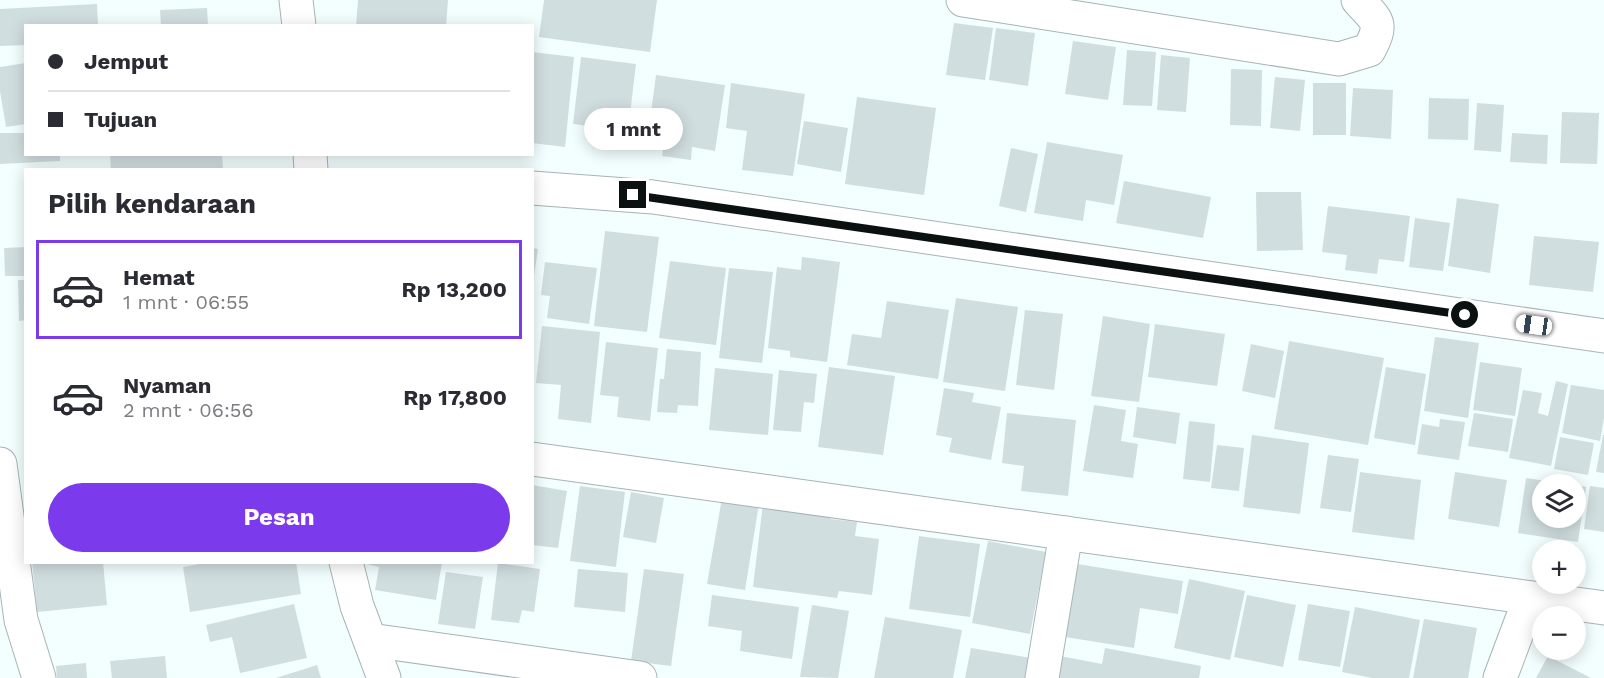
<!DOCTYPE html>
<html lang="id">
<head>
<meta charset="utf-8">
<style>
	body { margin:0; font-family:"Work Sans",sans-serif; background:#f7f7f7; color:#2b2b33; height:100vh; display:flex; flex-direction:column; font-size:22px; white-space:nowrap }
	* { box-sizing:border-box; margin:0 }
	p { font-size:20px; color:#7c7c81 }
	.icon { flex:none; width:33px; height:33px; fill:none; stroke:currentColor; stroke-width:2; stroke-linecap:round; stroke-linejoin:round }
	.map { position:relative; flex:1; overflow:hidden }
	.drawer { position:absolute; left:24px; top:168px; width:510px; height:396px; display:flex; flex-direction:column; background:#fff; border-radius:0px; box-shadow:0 3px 15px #0003 }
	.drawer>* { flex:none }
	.banner { position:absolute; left:24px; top:24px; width:510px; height:132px; border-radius:0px; box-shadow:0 3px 15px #0003; display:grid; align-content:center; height:132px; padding:0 24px; background:#fff }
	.buttons { position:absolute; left:1532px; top:474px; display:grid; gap:12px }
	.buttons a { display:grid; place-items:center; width:54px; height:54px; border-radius:50%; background:#fff; box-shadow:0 3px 15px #0003; font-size:30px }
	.end { position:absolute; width:27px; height:27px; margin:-14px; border:8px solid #0b1010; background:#fff; box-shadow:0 0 0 3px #fff }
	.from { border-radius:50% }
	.bubble { position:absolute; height:42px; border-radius:21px; background:#fff; box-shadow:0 3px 15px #0003; font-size:20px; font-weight:700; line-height:42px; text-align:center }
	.car { position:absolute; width:18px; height:36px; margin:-18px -9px; border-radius:8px; box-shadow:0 0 4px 2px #0007; background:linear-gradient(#fff 24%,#345 0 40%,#fff 0 76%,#345 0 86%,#fff 0) }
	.banner b { display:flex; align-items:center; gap:21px; height:57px; font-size:22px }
	.banner b+b { border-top:2px solid #e1e1e2 }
	.banner i { width:15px; height:15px; background:#2b2b33 }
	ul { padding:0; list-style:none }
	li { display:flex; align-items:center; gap:18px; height:99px; margin:0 12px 9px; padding:0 12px; border:3px solid transparent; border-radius:0px }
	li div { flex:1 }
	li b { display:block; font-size:22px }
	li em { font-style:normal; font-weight:700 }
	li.on { border-color:#7c3aed }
	li>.icon { width:54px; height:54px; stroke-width:1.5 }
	h2 { padding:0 24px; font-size:27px; line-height:72px }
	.primary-button { display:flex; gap:12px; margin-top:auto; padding:12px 24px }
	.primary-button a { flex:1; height:69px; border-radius:36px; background:#7c3aed; color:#fff; font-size:24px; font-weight:700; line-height:69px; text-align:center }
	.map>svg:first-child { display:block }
</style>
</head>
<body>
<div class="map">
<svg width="1604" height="678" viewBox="0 0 1604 678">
	<rect width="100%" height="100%" fill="#f3fefe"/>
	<g fill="#d1dedf">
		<path d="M358,0H448L446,26H356Z"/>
		<path d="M544,0H657L650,52L539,37Z"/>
		<path d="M97,4L98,26H26V45L0,46V9Z"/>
		<path d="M207,8L208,26H161L160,10Z"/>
		<path d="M954,23L993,28L985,80L946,75Z"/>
		<path d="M996,28L1035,33L1028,86L989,80Z"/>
		<path d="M1073,41L1116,47L1108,100L1065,94Z"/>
		<path d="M1127,50L1156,52L1152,106L1123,105Z"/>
		<path d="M532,52L574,57L565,147L532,143Z"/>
		<path d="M1161,55L1190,58L1186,112L1157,110Z"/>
		<path d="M581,57L636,64L628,131L573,124Z"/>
		<path d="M26,63V124L6,127L0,91V67Z"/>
		<path d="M1231,69L1262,70L1261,126L1230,125Z"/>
		<path d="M656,75L725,85L715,151L692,147L691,160L662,156L664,144L647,142Z"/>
		<path d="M1275,77L1305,80L1300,131L1270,128Z"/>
		<path d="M731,83L805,94L793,176L742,170L747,131L726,128Z"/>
		<rect x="1313" y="83" width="33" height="52"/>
		<path d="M1353,88L1393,90L1391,139L1350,136Z"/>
		<path d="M857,97L936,108L924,195L845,184Z"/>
		<path d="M1429,98L1469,99L1468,140L1428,139Z"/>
		<path d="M1477,103L1504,105L1501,152L1474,150Z"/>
		<path d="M1562,112L1599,113L1597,164L1560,163Z"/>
		<path d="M804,121L848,128L841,172L797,164Z"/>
		<path d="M0,133H26V154H60V161L0,164Z"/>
		<path d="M1512,133L1548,135L1547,164L1510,162Z"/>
		<path d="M1047,142L1123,155L1114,205L1086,200L1083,221L1034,213Z"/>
		<path d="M1011,148L1038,154L1026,212L999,206Z"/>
		<path d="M110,154H222L223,170H111Z"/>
		<path d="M1124,181L1211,197L1203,238L1116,223Z"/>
		<path d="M1256,192H1301L1303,250L1257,251Z"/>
		<path d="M1457,198L1499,204L1490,273L1448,266Z"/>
		<path d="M1328,206L1410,216L1404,262L1379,259L1377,274L1345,270L1347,255L1322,252Z"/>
		<path d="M1415,218L1450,223L1443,271L1409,267Z"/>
		<path d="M605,231L659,237L647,332L594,326Z"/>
		<path d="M1534,236L1599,242L1593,292L1529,285Z"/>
		<path d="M26,247V276H5L4,248Z"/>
		<path d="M532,248L538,249L534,276H532Z"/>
		<path d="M802,257L840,262L827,362L790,357V351L768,348L777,267L801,270Z"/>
		<path d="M670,261L726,268L716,345L659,338Z"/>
		<path d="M545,262L597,268L589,324L547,318L550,296L541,295Z"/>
		<path d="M729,268L773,272L762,363L719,358Z"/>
		<path d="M18,280H26V320L19,321Z"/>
		<path d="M956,298L1018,307L1005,391L943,382Z"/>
		<path d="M887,301L949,310L938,379L847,365L852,334L881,338Z"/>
		<path d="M1025,310L1063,314L1054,390L1016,385Z"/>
		<path d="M1103,316L1150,324L1139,402L1091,396Z"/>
		<path d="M1155,324L1225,334L1217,386L1148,377Z"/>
		<path d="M542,326L600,332L591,423L558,419L561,385L536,383Z"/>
		<path d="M1435,337L1479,343L1468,418L1424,411Z"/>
		<path d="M1289,341L1384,358L1368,445L1274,429Z"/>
		<path d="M606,342L658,348L650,421L617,417L619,397L600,395Z"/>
		<path d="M1251,344L1284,351L1275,398L1242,391Z"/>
		<path d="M667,349L701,352L698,406L678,405L677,413L657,412L660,379H664Z"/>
		<path d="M1480,362L1522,368L1515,416L1473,410Z"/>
		<path d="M829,367L895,376L883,455L818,447Z"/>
		<path d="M1386,367L1426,374L1415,445L1374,438Z"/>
		<path d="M715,368L773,374L768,435L709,430Z"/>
		<path d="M779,370L817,374L814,403L804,402L801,432L773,430Z"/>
		<path d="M1556,381L1568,384L1551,466L1509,458L1523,390L1542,393L1538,413L1548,416Z"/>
		<path d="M1571,385L1604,390V418L1600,441L1562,433Z"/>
		<path d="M944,388L974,393L972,402L1001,407L991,460L949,452L952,438L936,435Z"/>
		<path d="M1094,405L1126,410L1121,441L1138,444L1133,478L1083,471Z"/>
		<path d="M1137,407L1180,413L1176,444L1133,437Z"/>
		<path d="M1007,413L1076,420L1068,496L1021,491L1024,466L1002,463Z"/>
		<path d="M1474,413L1513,419L1508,452L1468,446Z"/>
		<path d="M1440,419L1465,422L1459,460L1417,454L1422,424L1439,427Z"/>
		<path d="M1189,421L1215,424L1210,482L1183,479Z"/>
		<path d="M1252,435L1309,443L1300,514L1243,507Z"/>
		<path d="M1603,435H1604V473L1596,472Z"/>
		<path d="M1560,437L1594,443L1588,475L1554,469Z"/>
		<path d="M1217,445L1244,448L1239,491L1211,488Z"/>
		<path d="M1328,455L1359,459L1351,512L1320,508Z"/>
		<path d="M1360,472L1421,480L1414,540L1352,532Z"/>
		<path d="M1455,472L1507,480L1499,527L1448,519Z"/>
		<path d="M1526,478L1560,483L1542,484V518H1575V485L1586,487L1578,542L1518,533Z"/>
		<path d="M532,485L567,491L558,548L532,545Z"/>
		<path d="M580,486L625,492L616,567L570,561Z"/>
		<path d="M1590,486L1604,488V532L1584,529Z"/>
		<path d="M631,492L664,498L656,543L623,537Z"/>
		<path d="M722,498L759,504L745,590L707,584Z"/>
		<path d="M763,503L831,511L830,519L857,522L855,536L879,539L872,595L839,591L837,598L753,587Z"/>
		<path d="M919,536L980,544L970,617L909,609Z"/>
		<path d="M988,541L1046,552L1030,634L972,623Z"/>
		<path d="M32,562H103L107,605L37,612Z"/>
		<path d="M211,562H296L301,594L190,612L183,567Z"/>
		<path d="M359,562H442L436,600L375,590L379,567Z"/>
		<path d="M498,563L540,569L534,612L522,610L519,623L491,620Z"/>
		<path d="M1071,563L1183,581L1178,614L1140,608L1134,648L1059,636Z"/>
		<path d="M578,569L628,573L625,612L574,607Z"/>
		<path d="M644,569L684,574L671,666L631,661Z"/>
		<path d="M446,572L483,577L475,629L438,624Z"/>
		<path d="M1189,579L1245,591L1230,660L1174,648Z"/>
		<path d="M712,595L799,607L792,659L740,651L742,631L708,626Z"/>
		<path d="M1247,595L1296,605L1283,667L1234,657Z"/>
		<path d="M294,604L307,658L240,673L232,637L210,642L206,625Z"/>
		<path d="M1308,604L1350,611L1340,667L1298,660Z"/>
		<path d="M812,605L849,611L838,678L800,677Z"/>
		<path d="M1355,607L1420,620L1409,678H1372L1342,672Z"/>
		<path d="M885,617L962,630L953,678H874Z"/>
		<path d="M1424,619L1477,628L1468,678H1413Z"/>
		<path d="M971,648L1031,658L1027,678H965Z"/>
		<path d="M1105,648L1201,666L1199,678H1050L1055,655L1102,664Z"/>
		<path d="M165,656L167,678H112L110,661Z"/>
		<path d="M1548,656L1591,678H1536Z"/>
		<path d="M86,663L87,678H57L56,666Z"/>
		<path d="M317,665L321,678H276Z"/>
	</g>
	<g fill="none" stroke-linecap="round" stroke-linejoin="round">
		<defs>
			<g id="minor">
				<path d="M296,0L299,26"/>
				<path d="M963,0L1339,59L1369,50C1384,22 1377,21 1358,0"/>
				<path d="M310,154L311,170"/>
				<path d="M532,188L653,197L1604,336"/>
				<path d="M532,459L1604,608"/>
				<path d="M0,464L21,620L39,678"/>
				<path d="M346,562L357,606L384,678"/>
				<path d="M370,640L640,678"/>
				<path d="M1042,678L1066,533"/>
				<path d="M1500,678L1530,598"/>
			</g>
		</defs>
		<use href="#minor" stroke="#a7b4b5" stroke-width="35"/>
		<use href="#minor" stroke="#fff" stroke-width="33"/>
	</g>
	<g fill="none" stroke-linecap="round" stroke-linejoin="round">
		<path stroke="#0b1010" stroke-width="8" d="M633,195L1465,315"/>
	</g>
</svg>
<div class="buttons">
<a><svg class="icon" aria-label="layers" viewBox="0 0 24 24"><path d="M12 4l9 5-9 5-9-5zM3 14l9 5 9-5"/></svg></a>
<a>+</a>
<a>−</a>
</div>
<i class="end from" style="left:1465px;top:315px"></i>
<i class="end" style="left:633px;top:195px"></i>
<div class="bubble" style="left:584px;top:108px;width:99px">1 mnt</div>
<i class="car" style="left:1534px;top:325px;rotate:278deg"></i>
<div class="banner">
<b><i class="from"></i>Jemput</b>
<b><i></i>Tujuan</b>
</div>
<section class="drawer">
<h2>Pilih kendaraan</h2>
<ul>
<li class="on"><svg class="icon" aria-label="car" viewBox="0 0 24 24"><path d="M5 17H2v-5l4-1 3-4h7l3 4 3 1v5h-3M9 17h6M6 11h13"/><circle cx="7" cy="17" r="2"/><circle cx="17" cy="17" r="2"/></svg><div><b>Hemat</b><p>1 mnt · 06:55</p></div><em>Rp 13,200</em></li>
<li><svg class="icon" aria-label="car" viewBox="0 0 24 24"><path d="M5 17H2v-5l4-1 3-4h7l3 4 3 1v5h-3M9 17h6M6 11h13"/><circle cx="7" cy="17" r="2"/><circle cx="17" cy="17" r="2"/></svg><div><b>Nyaman</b><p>2 mnt · 06:56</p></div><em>Rp 17,800</em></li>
</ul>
<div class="primary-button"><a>Pesan</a></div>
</section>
</div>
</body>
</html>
